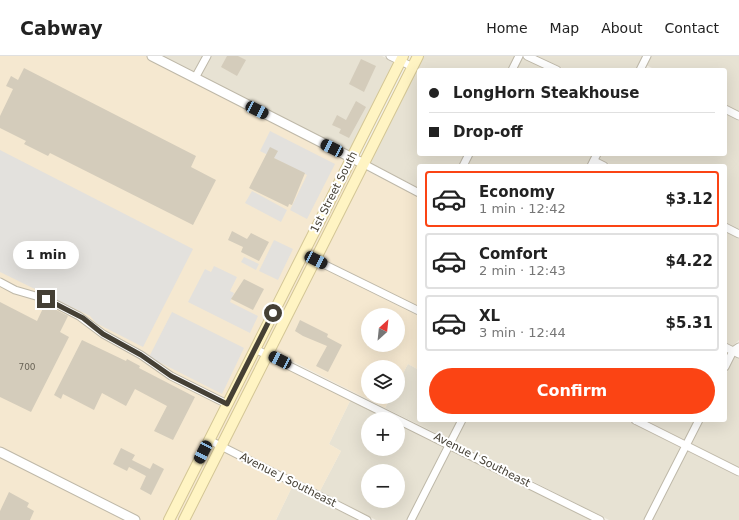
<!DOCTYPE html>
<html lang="en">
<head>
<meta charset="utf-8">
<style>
	body { margin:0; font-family:"DejaVu Sans",sans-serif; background:#f6f6f6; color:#222; height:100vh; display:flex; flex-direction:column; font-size:15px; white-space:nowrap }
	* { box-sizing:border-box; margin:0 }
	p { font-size:13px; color:#767676 }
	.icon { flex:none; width:22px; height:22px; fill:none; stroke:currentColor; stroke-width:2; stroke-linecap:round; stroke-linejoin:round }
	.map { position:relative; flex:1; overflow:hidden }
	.sheet { position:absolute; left:417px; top:108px; width:310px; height:258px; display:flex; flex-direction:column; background:#fff; border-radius:4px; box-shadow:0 4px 16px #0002 }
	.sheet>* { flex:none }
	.guide { position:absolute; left:417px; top:12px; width:310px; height:88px; border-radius:4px; box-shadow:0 4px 16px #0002; display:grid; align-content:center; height:88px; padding:0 12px; background:#fff }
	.needle { width:26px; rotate:27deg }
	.buttons { position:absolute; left:361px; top:252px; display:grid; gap:8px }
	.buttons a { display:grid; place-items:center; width:44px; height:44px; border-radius:50%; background:#fff; box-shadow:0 4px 16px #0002; font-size:20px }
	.end { position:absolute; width:18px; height:18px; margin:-9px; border:5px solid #454035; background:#fff; box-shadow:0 0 0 2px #fff }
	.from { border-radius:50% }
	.bubble { position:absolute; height:28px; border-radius:14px; background:#fff; box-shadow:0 4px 16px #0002; font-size:13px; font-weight:600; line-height:28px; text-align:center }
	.car { position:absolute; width:12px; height:24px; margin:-12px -6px; border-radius:5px; box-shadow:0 0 3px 1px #0007; background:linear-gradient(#222 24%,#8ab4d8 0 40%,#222 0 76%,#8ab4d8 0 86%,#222 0) }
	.guide b { display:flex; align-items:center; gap:14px; height:38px; font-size:15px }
	.guide b+b { border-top:1px solid #e0e0e0 }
	.guide i { width:10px; height:10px; background:#222 }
	ul { padding:7px 0 0; list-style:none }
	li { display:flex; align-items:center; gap:12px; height:56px; margin:0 8px 6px; padding:0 4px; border:2px solid #e0e0e0; border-radius:4px }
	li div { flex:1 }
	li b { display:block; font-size:15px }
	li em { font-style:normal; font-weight:600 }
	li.current { border-color:#fb4414 }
	li>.icon { width:36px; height:36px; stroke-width:1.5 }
	.button { display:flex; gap:8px; margin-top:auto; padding:8px 12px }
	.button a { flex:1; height:46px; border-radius:24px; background:#fb4414; color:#fff; font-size:16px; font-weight:600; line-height:46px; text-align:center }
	header { display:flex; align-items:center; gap:24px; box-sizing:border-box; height:56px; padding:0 20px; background:#fff; border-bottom:1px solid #e0e0e0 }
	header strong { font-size:19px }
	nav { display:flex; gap:22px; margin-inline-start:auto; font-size:14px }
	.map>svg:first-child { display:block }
</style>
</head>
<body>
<header>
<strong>Cabway</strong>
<nav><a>Home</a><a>Map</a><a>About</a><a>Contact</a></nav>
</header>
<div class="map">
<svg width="739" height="464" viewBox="0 0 739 464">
	<rect width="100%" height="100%" fill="#f3efe5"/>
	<g fill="#e7e2d3" fill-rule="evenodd">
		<path d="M161,0H203L194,17Z"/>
		<path d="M211,0H382L395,7L350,97L200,20Z"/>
		<path d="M422,0H515L508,14H419V98H465L459,110H419V132L369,106Z"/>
		<path d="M538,0H643L636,14H566Z"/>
		<path d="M651,0H739V56L725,49V14H656L646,9Z"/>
		<path d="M522,3L529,5L548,14H516Z"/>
		<path d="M725,58L739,65V173L725,166V110H613L599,103L601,98H725Z"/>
		<path d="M473,98H593L587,110H467Z"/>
		<path d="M725,176L739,183V284L733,290L725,286Z"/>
		<path d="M735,300L739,302V412L691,388L703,364H725V320Z"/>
		<path d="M408,308L419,314V364H458L448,383L385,352L391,341H398V327Z"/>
		<path d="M351,343L390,363H368V393H398V367L444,390L407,464H376L320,435L341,395L329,388ZM368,415H398V445H368Z"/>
		<path d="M466,364H626L681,392L644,464H609L455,386Z"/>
		<path d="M644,364H695L684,384Z"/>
		<path d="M451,393L591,464H415Z"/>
		<path d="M687,395L739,421V464H652Z"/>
		<path d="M292,431L358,464H276Z"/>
	</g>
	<g fill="#f5e8d0" fill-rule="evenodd">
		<path d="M0,0H152L364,108L262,295L184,464H135L0,396Z"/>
		<path d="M365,114L419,141V251L321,202Z"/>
		<path d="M317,209L419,260V314L408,308L398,327V311H368V341H391L385,352L272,295ZM368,259H398V289H368Z"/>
		<path d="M268,302L351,343L329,388L341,395L320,435L226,388Z"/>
		<path d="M222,395L292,431L276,464H188Z"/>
		<path d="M0,400L126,464H0Z"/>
	</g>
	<g fill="#e3e1dd">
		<path d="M270,75L335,108L307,163L290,154L307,119L260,95Z"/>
		<path d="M0,94L193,193L143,291L96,267L90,260L0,216Z"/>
		<path d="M252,135L287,154L281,166L245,147Z"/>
		<path d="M274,184L293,193L278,224L259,215Z"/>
		<path d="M244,201L259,208L256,214L241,206Z"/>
		<path d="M214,210L237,221L230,235L234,237L230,246L258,260L250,277L188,246L205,213L211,216Z"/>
		<path d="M172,256L244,292L222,338L149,301Z"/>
	</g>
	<g fill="#d4ccbb">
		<path d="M227,0H238L246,4L237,20L221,11Z"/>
		<path d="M361,3L376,10L364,36L349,28Z"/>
		<path d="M24,12L196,100L191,111L216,124L193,169L50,97L48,100L24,88L26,85L0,72V60L13,33L6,30L11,20L18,24Z"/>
		<path d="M356,45L366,51L349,82L339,77L341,73L332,69L337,59L346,64Z"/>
		<path d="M270,91L278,95L274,102L305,117L292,149L289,148L288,151L249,132Z"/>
		<path d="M232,175L247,183L251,177L269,186L259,205L241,196L243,191L228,184Z"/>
		<path d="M244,223L264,233L253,254L231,243Z"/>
		<path d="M0,246L37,265L45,248L68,260L60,276L69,281L31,356L0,341Z"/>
		<path d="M300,264L328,278L327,281L342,289L328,316L316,310L327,290L303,280L295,275Z"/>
		<path d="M82,284L126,305L127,303L140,310L139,312L195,341L173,384L154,375L167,350L135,333L126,350L102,337L94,354L63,338L61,343L54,339Z"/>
		<path d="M121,392L135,399L132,404L150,413L153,407L164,413L151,439L140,433L146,420L129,411L127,415L113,408Z"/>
		<path d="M9,436L29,447L27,451L34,455L30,464H0V455Z"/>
	</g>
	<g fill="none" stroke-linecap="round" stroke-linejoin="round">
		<defs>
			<g id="minor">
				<path d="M390,0L413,11"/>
				<path d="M527,0L557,14"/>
				<path d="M512,14L519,0"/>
				<path d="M640,14L647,0"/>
				<path d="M195,22L207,0"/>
				<path d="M725,53L739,60"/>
				<path d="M594,105L604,110"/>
				<path d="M364,108L419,137"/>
				<path d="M463,110L469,98"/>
				<path d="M591,110L597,98"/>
				<path d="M725,171L739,178"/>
				<path d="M303,198L419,255"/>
				<path d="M0,226L15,234L46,243L79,260L103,278L141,299L171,320L227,348"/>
				<path d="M725,291L739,298"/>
				<path d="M255,293L600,464"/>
				<path d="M725,311L733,295L739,291"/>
				<path d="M635,364L739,416"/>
				<path d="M209,384L367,464"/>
				<path d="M411,464L462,364"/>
				<path d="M648,464L699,364"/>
			</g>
			<g id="tertiary">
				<path d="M152,0L364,108"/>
				<path d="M0,396L135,464"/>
			</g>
			<g id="secondary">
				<path d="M169,464L403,0"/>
				<path d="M184,464L418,0"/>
			</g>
		</defs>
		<use href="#minor" stroke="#beb8a8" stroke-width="9"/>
		<use href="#tertiary" stroke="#beb8a8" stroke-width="11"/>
		<use href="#secondary" stroke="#d3c695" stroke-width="12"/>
		<use href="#minor" stroke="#fff" stroke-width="7"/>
		<use href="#tertiary" stroke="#fff" stroke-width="9"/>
		<use href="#secondary" stroke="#fff4c3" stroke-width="10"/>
	</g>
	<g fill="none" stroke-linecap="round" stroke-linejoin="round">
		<path stroke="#454035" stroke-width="5" d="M46,243L83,262L103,278L141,299L171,320L227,348L273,257"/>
	</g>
	<g text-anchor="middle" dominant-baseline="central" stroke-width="4" stroke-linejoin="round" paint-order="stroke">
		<g font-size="9" fill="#696356">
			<text x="27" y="311">700</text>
		</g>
		<g font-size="11" fill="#454035" stroke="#fff">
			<text transform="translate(334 136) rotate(-63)">1st Street South</text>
			<text transform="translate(482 404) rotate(27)">Avenue I Southeast</text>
			<text transform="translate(288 424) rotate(27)">Avenue J Southeast</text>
		</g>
	</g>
</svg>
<div class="buttons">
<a><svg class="needle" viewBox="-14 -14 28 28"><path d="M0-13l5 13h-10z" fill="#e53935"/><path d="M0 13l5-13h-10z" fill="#767676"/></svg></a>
<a><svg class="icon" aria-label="layers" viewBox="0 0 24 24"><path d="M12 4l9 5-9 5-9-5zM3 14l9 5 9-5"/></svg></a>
<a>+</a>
<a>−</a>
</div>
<i class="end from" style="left:273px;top:257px"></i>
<i class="end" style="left:46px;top:243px"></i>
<div class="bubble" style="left:13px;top:185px;width:66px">1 min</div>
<i class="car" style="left:257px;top:54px;rotate:117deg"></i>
<i class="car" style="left:332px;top:92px;rotate:297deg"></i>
<i class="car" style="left:316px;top:204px;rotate:117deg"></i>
<i class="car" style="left:280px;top:304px;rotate:297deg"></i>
<i class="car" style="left:203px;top:396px;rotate:207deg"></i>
<div class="guide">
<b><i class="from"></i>LongHorn Steakhouse</b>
<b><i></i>Drop-off</b>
</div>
<section class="sheet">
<ul>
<li class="current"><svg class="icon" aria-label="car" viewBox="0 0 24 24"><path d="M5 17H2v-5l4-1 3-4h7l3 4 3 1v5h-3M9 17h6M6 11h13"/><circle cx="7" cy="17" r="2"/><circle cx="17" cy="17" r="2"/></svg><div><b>Economy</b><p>1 min · 12:42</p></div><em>$3.12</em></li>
<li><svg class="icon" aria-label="car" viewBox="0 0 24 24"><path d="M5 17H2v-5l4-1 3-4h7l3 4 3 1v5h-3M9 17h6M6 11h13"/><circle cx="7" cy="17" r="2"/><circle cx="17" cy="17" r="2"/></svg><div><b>Comfort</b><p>2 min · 12:43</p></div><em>$4.22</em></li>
<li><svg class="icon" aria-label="car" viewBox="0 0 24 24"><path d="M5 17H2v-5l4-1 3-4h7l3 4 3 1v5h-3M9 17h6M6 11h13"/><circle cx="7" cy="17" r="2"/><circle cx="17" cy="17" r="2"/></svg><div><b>XL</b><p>3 min · 12:44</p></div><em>$5.31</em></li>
</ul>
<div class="button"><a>Confirm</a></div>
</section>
</div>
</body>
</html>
